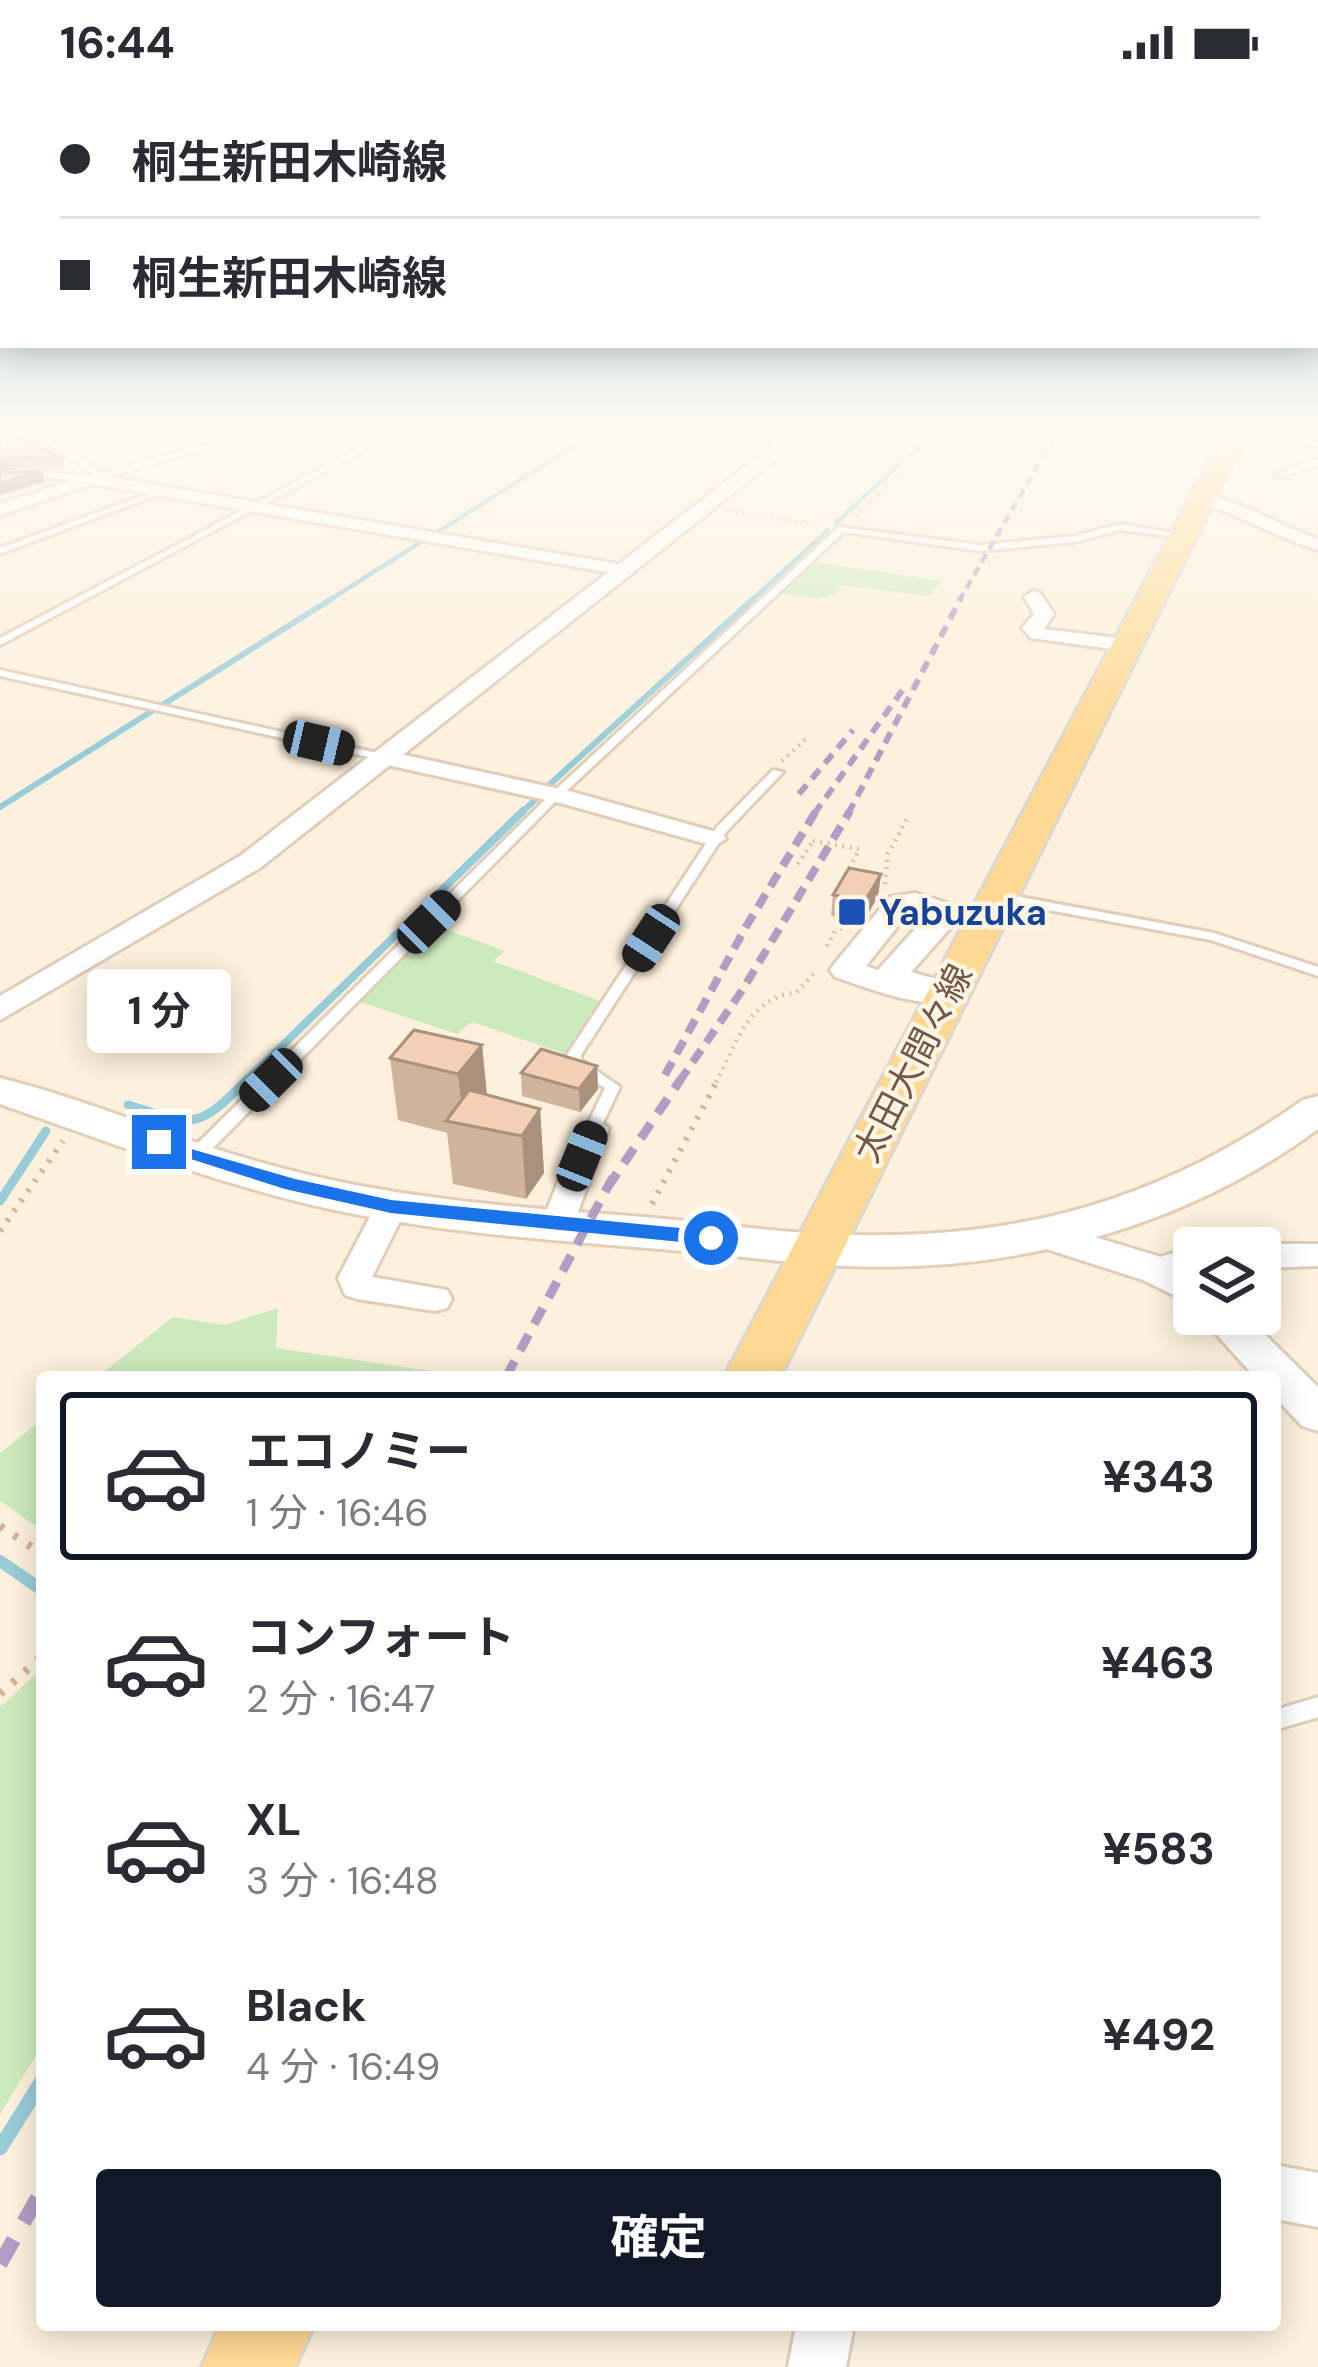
<!DOCTYPE html>
<html lang="ja">
<head>
<meta charset="utf-8">
<style>
	body { margin:0; font-family:"DM Sans","Noto Sans JP",sans-serif; background:#f2f2f3; color:#2b2b33; height:100vh; display:flex; flex-direction:column; font-size:45px; white-space:nowrap }
	* { box-sizing:border-box; margin:0 }
	p { font-size:39px; color:#7c7c81 }
	.icon { flex:none; width:66px; height:66px; fill:none; stroke:currentColor; stroke-width:2; stroke-linecap:round; stroke-linejoin:round }
	.map { position:relative; flex:1; overflow:hidden }
	.side { position:absolute; left:36px; top:1287px; width:1245px; height:960px; display:flex; flex-direction:column; background:#fff; border-radius:12px; box-shadow:0 6px 30px #0003 }
	.side>* { flex:none }
	.banner { position:absolute; left:0px; top:0px; width:1320px; height:264px; box-shadow:0 6px 30px #0003; display:grid; align-content:center; height:264px; padding:0 60px; background:#fff }
	.buttons { position:absolute; left:1173px; top:1143px; display:grid; gap:24px }
	.buttons a { display:grid; place-items:center; width:108px; height:108px; border-radius:12px; background:#fff; box-shadow:0 6px 30px #0003; font-size:60px }
	.end { position:absolute; width:54px; height:54px; margin:-27px; border:15px solid #1a73e8; background:#fff; box-shadow:0 0 0 6px #fff }
	.from { border-radius:50% }
	.bubble { position:absolute; height:84px; border-radius:12px; background:#fff; box-shadow:0 6px 30px #0003; font-size:39px; font-weight:700; line-height:84px; text-align:center }
	.car { position:absolute; width:36px; height:72px; margin:-36px -18px; border-radius:15px; box-shadow:0 0 9px 3px #0007; background:linear-gradient(#222 24%,#8ab4d8 0 40%,#222 0 76%,#8ab4d8 0 86%,#222 0) }
	.banner b { display:flex; align-items:center; gap:42px; height:114px; font-size:45px }
	.banner b+b { border-top:3px solid #e1e1e2 }
	.banner i { width:30px; height:30px; background:#2b2b33 }
	ul { padding:21px 0 0; list-style:none }
	li { display:flex; align-items:center; gap:36px; height:168px; margin:0 24px 18px; padding:0 36px; border:6px solid transparent; border-radius:12px }
	li div { flex:1 }
	li b { display:block; font-size:45px }
	li em { font-style:normal; font-weight:700 }
	li.current { border-color:#111827 }
	li>.icon { width:108px; height:108px; stroke-width:1.5 }
	.cta { display:flex; gap:24px; margin-top:auto; padding:24px 60px }
	.cta a { flex:1; height:138px; border-radius:12px; background:#111827; color:#fff; font-size:48px; font-weight:700; line-height:138px; text-align:center }
	.status { display:flex; justify-content:space-between; align-items:center; height:84px; padding:0 60px; background:#fff; direction:ltr }
	.status svg { height:33px; fill:currentColor }
	.map>svg:first-child { display:block }
</style>
</head>
<body>
<div class="status"><b>16:44</b><svg viewBox="0 0 49 12"><path d="M0 12V9h3v3zM5 12V6h3v6zM10 12V3h3v9zM15 12V0h3v12zM26 1h20v11H26zM47 4h2v5h-2z"/></svg></div>
<div class="map">
<svg width="1318" height="2283" viewBox="0 0 1318 2283">
	<rect width="100%" height="100%" fill="#fdf1dd"/>
	<g fill="#cdeabc">
		<path d="M814,478L941,497L929,512L841,501L836,510L819,515L780,509Z"/>
		<path d="M434,841L505,867L493,877L603,918L565,970L472,938L457,950L360,918Z"/>
		<path d="M278,1224L276,1264L471,1293H97L173,1233L224,1241Z"/>
		<path d="M42,1336V1446L0,1417V1369Z"/>
		<path d="M42,1585V1962L0,2030V1623Z"/>
	</g>
	<g fill="none" stroke-linecap="round" stroke-linejoin="round">
		<g stroke="#98ccd8" stroke-width="4.5">
			<path d="M909,372L939,345"/>
			<path d="M836,439L903,377"/>
			<path d="M436,449L600,345"/>
			<path d="M328,517L424,456"/>
			<path d="M751,517L828,446"/>
		</g>
		<g stroke="#98ccd8" stroke-width="6">
			<path d="M164,620L333,514"/>
			<path d="M548,702L754,514"/>
			<path d="M0,723L152,627"/>
			<path d="M520,730L536,715"/>
		</g>
		<path stroke="#98ccd8" stroke-width="8" d="M245,998L523,727"/>
		<g stroke="#98ccd8" stroke-width="9">
			<path d="M128,1021C196,1042 196,1047 248,995"/>
			<path d="M0,1117L46,1047"/>
		</g>
		<path stroke="#98ccd8" stroke-width="12" d="M0,1477L42,1506"/>
		<path stroke="#98ccd8" stroke-width="15" d="M0,2064L42,1997"/>
		<defs>
			<g id="service">
				<path d="M24,345H33L103,389L263,345H274L91,397L19,392L0,397V393L19,388L96,391Z"/>
				<path d="M396,345H405L0,561V554Z"/>
				<path d="M695,345H714L793,357L789,359Z"/>
				<path d="M1212,345H1230L1318,358V362Z"/>
				<path d="M1318,375V380L1279,394L1272,392Z"/>
				<path d="M161,405L168,407L0,470V464Z"/>
				<path d="M1120,440L1186,451L1182,454L1120,446L1075,458L980,467L844,448L559,714L203,1074H191L189,1070L191,1066L551,710L839,443L980,461L1075,452Z"/>
				<path d="M0,586L382,670L388,673L382,676L0,592Z"/>
				<path d="M773,686L783,688L726,748L581,971V976L620,1003L599,1047H589L586,1044L605,1004L569,981L567,971L717,743Z"/>
				<path d="M999,809L1214,849L1318,883V892L1211,856L994,816L993,813Z"/>
				<path d="M1318,1613V1633L1275,1646V1626Z"/>
			</g>
			<g id="minor">
				<path d="M91,390L624,481L633,486L624,491L92,400L0,431V420Z"/>
				<path d="M1200,409C1241,417 1278,441 1318,455V466C1275,454 1237,427 1194,418L1192,414Z"/>
				<path d="M1033,507L1040,509L1054,530L1044,545L1126,555L1136,561L1126,567L1031,554L1022,544L1034,530L1024,513Z"/>
				<path d="M382,666L569,707L723,750L726,755L714,762L564,720L374,678V668Z"/>
				<path d="M594,1034L609,1044L573,1141L569,1149H545L541,1141L579,1044Z"/>
				<path d="M391,1112L403,1115L407,1123L372,1193L447,1206L452,1215L447,1224L435,1227L357,1215L345,1211L338,1194L375,1123L379,1115Z"/>
				<path d="M1260,1160H1318V1182L1260,1184V1164H1248Z"/>
				<path d="M1194,1162L1199,1164H1194V1186L1157,1198L1145,1194L1140,1186L1145,1178Z"/>
				<path d="M1275,2081L1318,2089V2143L1275,2135Z"/>
				<path d="M796,2241H854L846,2283H788Z"/>
			</g>
			<g id="tertiary">
				<path d="M794,345H814L260,784L0,936V912L240,772Z"/>
				<path d="M915,809L953,821L957,828L951,843L911,888L960,902L964,909L960,916C920,926 872,905 835,893L830,886L835,879L890,813ZM910,827L925,834L878,886L866,882Z"/>
				<path d="M1045,1138L1171,1176L1194,1189V1221L1143,1196L1031,1160L1025,1151L1031,1142Z"/>
				<path d="M1198,1230H1244L1318,1303V1347L1302,1342L1275,1313V1293H1255Z"/>
			</g>
			<path id="secondary" d="M0,994C97,1018 188,1061 285,1085C402,1116 524,1124 644,1133C713,1139 783,1150 852,1151C1024,1155 1163,1115 1303,1016L1318,1012V1045C1183,1145 1013,1189 846,1182C791,1180 737,1171 683,1167C565,1157 446,1150 330,1125C217,1100 109,1058 0,1020Z"/>
			<g id="primary">
				<path d="M1226,345H1250L780,1293H724Z"/>
				<path d="M220,2241H314L295,2283H202Z"/>
			</g>
		</defs>
		<use href="#service" stroke="#e0cdba" stroke-width="6"/>
		<use href="#minor" stroke="#e0cdba" stroke-width="6"/>
		<use href="#tertiary" stroke="#e0cdba" stroke-width="6"/>
		<use href="#secondary" stroke="#e5ceb7" stroke-width="6"/>
		<use href="#primary" stroke="#ddd7d3" stroke-width="6"/>
		<g stroke="#d7b298" stroke-width="3" stroke-dasharray="1.5 4.5" stroke-linecap="butt">
			<path d="M813,361L917,376"/>
			<path d="M730,427L818,441"/>
			<path d="M856,432L950,345"/>
		</g>
		<g stroke="#d7b298" stroke-width="4.5" stroke-dasharray="1.5 6" stroke-linecap="butt">
			<path d="M782,677L806,655"/>
			<path d="M798,780L813,757"/>
			<path d="M846,791L859,765"/>
			<path d="M885,800L888,770L908,733"/>
			<path d="M827,862L835,847L845,843"/>
			<path d="M716,998C737,959 748,914 797,908L814,889"/>
		</g>
		<g stroke="#d7b298" stroke-width="6" stroke-dasharray="3 9" stroke-linecap="butt">
			<path d="M652,1120L718,995"/>
			<path d="M0,1147L63,1057"/>
		</g>
		<g stroke="#d7b298" stroke-width="8" stroke-dasharray="4.5 12" stroke-linecap="butt">
			<path d="M0,1442L42,1470"/>
			<path d="M0,1610L42,1572"/>
		</g>
		<use href="#service" fill="#fff" fill-rule="evenodd"/>
		<use href="#minor" fill="#fff" fill-rule="evenodd"/>
		<use href="#tertiary" fill="#fff" fill-rule="evenodd"/>
		<use href="#secondary" fill="#fff" fill-rule="evenodd"/>
		<use href="#primary" fill="#fed993" fill-rule="evenodd"/>
		<path stroke="#b39dc5" stroke-width="4.5" stroke-dasharray="9 6" stroke-linecap="butt" d="M959,517L1059,345"/>
		<g stroke="#b39dc5" stroke-width="6" stroke-dasharray="12 8" stroke-linecap="butt">
			<path d="M799,710L853,646"/>
			<path d="M814,730L904,604"/>
			<path d="M848,730L961,514"/>
		</g>
		<g stroke="#b39dc5" stroke-width="8" stroke-dasharray="15 9" stroke-linecap="butt">
			<path d="M665,991L747,841L816,727"/>
			<path d="M679,998L743,905L850,727"/>
		</g>
		<g stroke="#b39dc5" stroke-width="9" stroke-dasharray="18 12" stroke-linecap="butt">
			<path d="M607,1104L681,995"/>
			<path d="M506,1293L613,1093"/>
		</g>
		<path stroke="#b39dc5" stroke-width="15" stroke-dasharray="28 20" stroke-linecap="butt" d="M0,2180L42,2106"/>
		<path stroke="#d7b298" stroke-width="4.5" stroke-dasharray="1.5 6" stroke-linecap="butt" d="M813,757L859,765"/>
	</g>
	<g fill="#d1b29b">
		<path d="M0,353L64,375L66,385L18,384Z"/>
		<path d="M881,790L878,812L863,839L831,832L833,811Z"/>
		<path d="M482,961L487,1011L540,1025L544,1089L526,1115L453,1100L447,1049L398,1036L390,974Z"/>
		<path d="M597,982L598,1005L580,1028L522,1012L521,989Z"/>
	</g>
	<g fill="#aa917e">
		<path d="M15,373L18,384L0,389V377Z"/>
		<path d="M42,387L45,398L0,411V399Z"/>
		<path d="M881,790L878,812L863,839L865,817Z"/>
		<path d="M482,961L488,1023L464,1041L458,990Z"/>
		<path d="M597,982L598,1005L580,1028L579,1005Z"/>
		<path d="M540,1025L544,1089L526,1115L522,1052Z"/>
	</g>
	<g fill="#f3cfb4" stroke="#aa917e" stroke-width="3">
		<path d="M11,352L64,375L15,373L0,377V353Z"/>
		<path d="M42,387L0,399V389Z"/>
		<path d="M849,784L881,790L865,817L833,811Z"/>
		<path d="M414,946L482,961L458,990L390,974Z"/>
		<path d="M541,965L597,982L579,1005L521,989Z"/>
		<path d="M469,1006L540,1025L522,1052L446,1037Z"/>
	</g>
	<linearGradient id="sky" x2="0" y2="1"><stop stop-color="#92c4e7"/><stop offset="0.52" stop-color="#fef9f0"/><stop offset="1" stop-color="#fef9f0" stop-opacity="0"/></linearGradient>
	<rect width="1318" height="664" fill="url(#sky)"/>
	<path fill="#1a73e8" d="M153,1054L295,1095L391,1116L711,1147L721,1154L711,1161L391,1129L285,1105L153,1063Z"/>
	<rect fill="#1a4fb4" stroke="#fff5e4" stroke-width="4.5" x="837" y="813" width="30" height="30" rx="6"/>
	<g text-anchor="middle" dominant-baseline="central" stroke-width="9" stroke-linejoin="round" paint-order="stroke">
		<g font-size="36" font-weight="bold" fill="#164399" stroke="#fff5e4" text-anchor="start">
			<text x="879" y="828">Yabuzuka</text>
		</g>
		<g font-size="36" fill="#725746" stroke="#fff5e4">
			<text transform="translate(913 979) rotate(-63)">太田大間々線</text>
		</g>
	</g>
</svg>
<div class="buttons">
<a><svg class="icon" aria-label="layers" viewBox="0 0 24 24"><path d="M12 4l9 5-9 5-9-5zM3 14l9 5 9-5"/></svg></a>
</div>
<i class="end from" style="left:711px;top:1154px"></i>
<i class="end" style="left:159px;top:1058px"></i>
<div class="bubble" style="left:87px;top:885px;width:144px">1 分</div>
<i class="car" style="left:319px;top:659px;rotate:103deg"></i>
<i class="car" style="left:429px;top:838px;rotate:45deg"></i>
<i class="car" style="left:651px;top:854px;rotate:213deg"></i>
<i class="car" style="left:271px;top:996px;rotate:225deg"></i>
<i class="car" style="left:582px;top:1072px;rotate:22deg"></i>
<div class="banner">
<b><i class="from"></i>桐生新田木崎線</b>
<b><i></i>桐生新田木崎線</b>
</div>
<section class="side">
<ul>
<li class="current"><svg class="icon" aria-label="car" viewBox="0 0 24 24"><path d="M5 17H2v-5l4-1 3-4h7l3 4 3 1v5h-3M9 17h6M6 11h13"/><circle cx="7" cy="17" r="2"/><circle cx="17" cy="17" r="2"/></svg><div><b>エコノミー</b><p>1 分 · 16:46</p></div><em>¥343</em></li>
<li><svg class="icon" aria-label="car" viewBox="0 0 24 24"><path d="M5 17H2v-5l4-1 3-4h7l3 4 3 1v5h-3M9 17h6M6 11h13"/><circle cx="7" cy="17" r="2"/><circle cx="17" cy="17" r="2"/></svg><div><b>コンフォート</b><p>2 分 · 16:47</p></div><em>¥463</em></li>
<li><svg class="icon" aria-label="car" viewBox="0 0 24 24"><path d="M5 17H2v-5l4-1 3-4h7l3 4 3 1v5h-3M9 17h6M6 11h13"/><circle cx="7" cy="17" r="2"/><circle cx="17" cy="17" r="2"/></svg><div><b>XL</b><p>3 分 · 16:48</p></div><em>¥583</em></li>
<li><svg class="icon" aria-label="car" viewBox="0 0 24 24"><path d="M5 17H2v-5l4-1 3-4h7l3 4 3 1v5h-3M9 17h6M6 11h13"/><circle cx="7" cy="17" r="2"/><circle cx="17" cy="17" r="2"/></svg><div><b>Black</b><p>4 分 · 16:49</p></div><em>¥492</em></li>
</ul>
<div class="cta"><a>確定</a></div>
</section>
</div>
</body>
</html>
